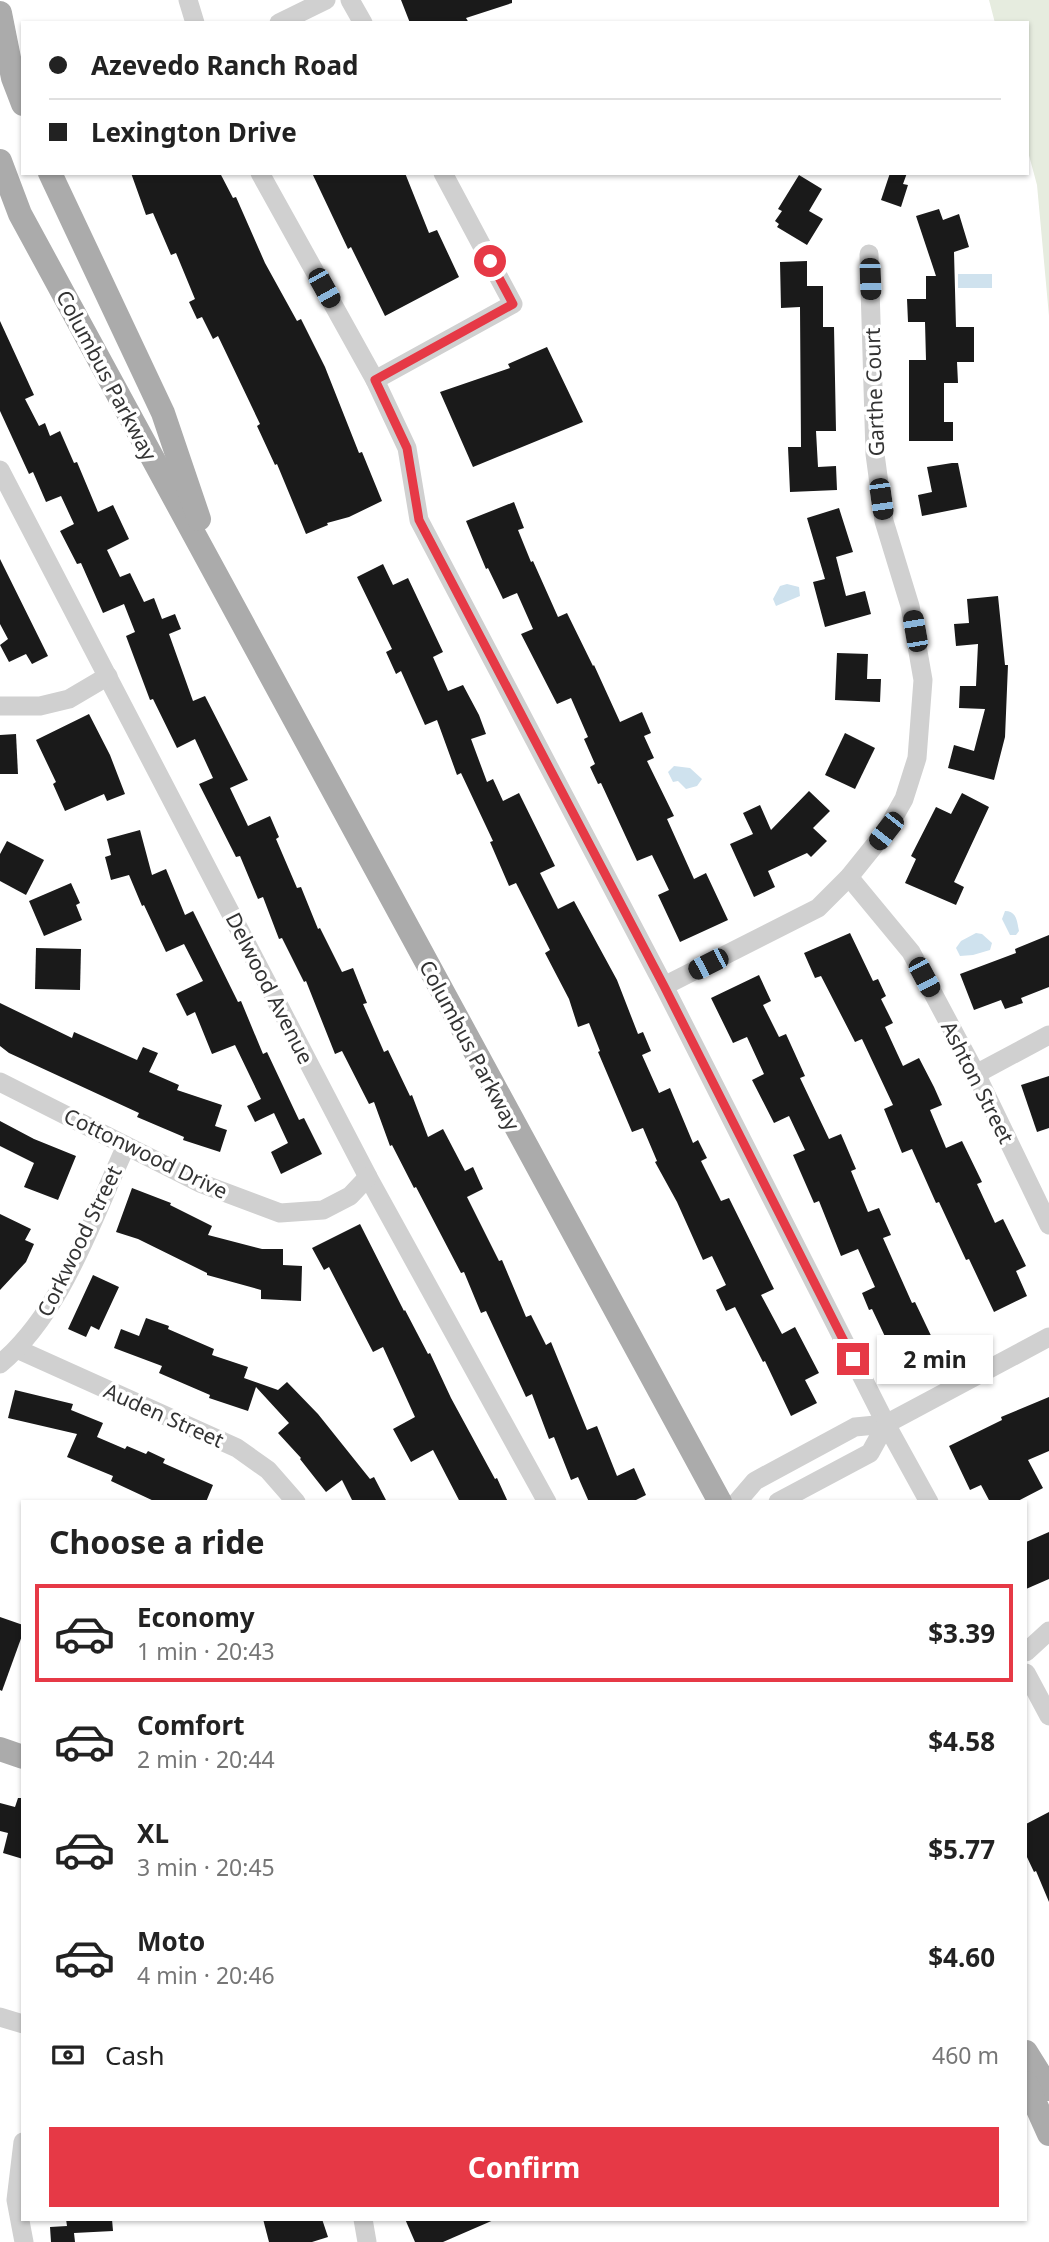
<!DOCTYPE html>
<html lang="en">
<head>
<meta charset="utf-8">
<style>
	body { margin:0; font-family:"Noto Sans",sans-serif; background:#f2f2f2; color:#222; height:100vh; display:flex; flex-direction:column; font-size:26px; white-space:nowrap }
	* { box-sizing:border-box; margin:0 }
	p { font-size:23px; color:#767676 }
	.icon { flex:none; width:38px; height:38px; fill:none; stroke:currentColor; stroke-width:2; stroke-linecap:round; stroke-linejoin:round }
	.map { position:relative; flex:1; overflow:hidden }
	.sheet { position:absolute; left:21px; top:1500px; width:1006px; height:721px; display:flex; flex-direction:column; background:#fff; border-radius:0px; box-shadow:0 2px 5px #0004 }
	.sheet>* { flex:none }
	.banner { position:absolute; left:21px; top:21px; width:1008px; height:154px; border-radius:0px; box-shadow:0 2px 5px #0004; display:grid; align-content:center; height:154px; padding:0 28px; background:#fff }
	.end { position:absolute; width:32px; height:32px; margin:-16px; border:9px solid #e63946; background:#fff; box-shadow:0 0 0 4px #fff }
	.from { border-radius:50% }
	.bubble { position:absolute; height:49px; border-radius:0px; background:#fff; box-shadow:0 2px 5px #0004; font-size:23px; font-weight:700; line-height:49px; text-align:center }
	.car { position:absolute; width:21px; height:42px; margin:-21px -10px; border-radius:9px; box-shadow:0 0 5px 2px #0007; background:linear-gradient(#222 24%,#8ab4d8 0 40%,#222 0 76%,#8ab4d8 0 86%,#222 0) }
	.banner b { display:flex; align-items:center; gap:24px; height:66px; font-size:26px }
	.banner b+b { border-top:2px solid #e0e0e0 }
	.banner i { width:18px; height:18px; background:#222 }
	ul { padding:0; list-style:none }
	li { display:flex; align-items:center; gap:21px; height:98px; margin:0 14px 10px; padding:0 14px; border:4px solid transparent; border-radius:0px }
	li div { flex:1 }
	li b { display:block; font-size:26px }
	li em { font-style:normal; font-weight:700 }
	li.on { border-color:#e63946 }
	li>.icon { width:63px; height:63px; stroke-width:1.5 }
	h2 { padding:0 28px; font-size:32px; line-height:84px }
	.pay { display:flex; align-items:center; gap:18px; height:77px; padding:0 28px; font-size:26px }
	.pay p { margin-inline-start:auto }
	.cta { display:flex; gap:14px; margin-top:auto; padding:14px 28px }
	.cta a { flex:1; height:80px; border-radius:0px; background:#e63946; color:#fff; font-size:28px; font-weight:700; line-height:80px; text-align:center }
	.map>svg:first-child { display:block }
</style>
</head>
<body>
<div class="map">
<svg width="1049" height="2242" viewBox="0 0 1049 2242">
	<rect width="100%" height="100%" fill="#fff"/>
	<path fill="#e6ecdf" d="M989,0H1049V316L1037,185L1027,148V23H995Z"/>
	<g fill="#cfe2ee">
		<rect x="958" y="274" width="34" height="14"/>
		<path d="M787,584L799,587L800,596L776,606L773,599L780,586Z"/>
		<path d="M674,766L690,768L702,779L697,786L686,789L678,781L673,782L668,772Z"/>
		<path d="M1005,911C1017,911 1017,922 1019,931L1016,935H1010L1002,919Z"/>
		<path d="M976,933L982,934L992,943L990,950L973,955L960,956L956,948L961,941Z"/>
	</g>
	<g fill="#1a1a1a">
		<path d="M401,0H512V3L466,18L469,23H410Z"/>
		<path d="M131,173H220L233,198L236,197L265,263L297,321L301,319L325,367L359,453L362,452L382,501L349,517L327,523L328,525L306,534L277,464L275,465L257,426L260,424L218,336L213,339L202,317L197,319L189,302L195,299L176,253L171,255L153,213L146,215Z"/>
		<path d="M312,173H405L429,233L437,230L459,277L385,316L351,247L348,249Z"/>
		<path d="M890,173H907L903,184L908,185L901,207L881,200Z"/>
		<path d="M799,175L822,189L809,211L823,219L807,245L777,227L779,224L775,221L782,211L778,209Z"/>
		<path d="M939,209L943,220L959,214L969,247L954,252L956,327H974V362H957L958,383H944V422H953V441H909V360H926L925,322H908L907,299H926V276H936L916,216Z"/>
		<path d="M807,261V286H823V327H834L836,431H816L818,467L836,466L837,490L790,492L788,447H801L800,307L781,308L780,262Z"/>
		<path d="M0,321L34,395L25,399L39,426L45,423L50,436L60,431L74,463L77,462L98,512L113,505L129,539L107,550L120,577L130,573L144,602L154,598L162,619L175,614L181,629L169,634L193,701L205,696L248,780L230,788L248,826L270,816L279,837L276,839L297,888L301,887L318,929L320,928L342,972L353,968L367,1003L363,1004L384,1052L388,1050L410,1096L412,1095L428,1137L443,1129L465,1171L473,1167L483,1189L467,1197L499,1261L502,1260L526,1317L531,1315L546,1345L551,1342L587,1430L597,1426L617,1476L634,1468L646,1495L632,1502H589L578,1477L571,1480L554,1437L549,1439L532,1394L526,1397L486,1311L481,1313L464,1272L461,1273L416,1187L414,1188L392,1145L390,1146L374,1102L369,1104L342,1051L335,1054L306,981L304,982L282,938L279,939L263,897L258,899L240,856L236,857L199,784L213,778L195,739L177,748L153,699L150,700L126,636L135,632L124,604L103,613L81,563L77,564L60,531L74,524L61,496L46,502L33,472L29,474L0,411Z"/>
		<path d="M547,347L583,422L473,467L440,392L510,368L508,364Z"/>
		<path d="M952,463H958L967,507L922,516L918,495L932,492L927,467Z"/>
		<path d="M514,502L524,528L518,530L531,562L533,561L558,617L567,613L593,666L594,665L620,722L642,712L651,733L644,736L654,758L647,761L674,816L667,819L694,879L706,873L728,920L680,942L658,895L669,890L652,855L637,861L601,783L598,784L590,767L595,764L584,739L588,737L571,698L557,704L521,634L533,629L517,593L503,599L488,568L486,569L466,521Z"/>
		<path d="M839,508L853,552L836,557L846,596L865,591L871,614L825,627L813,582L825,579L807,518Z"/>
		<path d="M0,559L48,656L32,664L26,654L9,662L0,645L8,639L0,624Z"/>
		<path d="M383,564L393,585L408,578L443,652L433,657L448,691L463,685L479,715L486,734L471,739L487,782L493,779L503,801L519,793L555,866L540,873L558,909L574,901L617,980L638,1034L643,1032L651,1051L642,1055L659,1093L670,1088L693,1143L698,1140L707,1158L701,1161L721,1201L729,1198L774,1289L761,1295L782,1334L795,1327L819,1373L805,1380L817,1403L791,1416L765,1361L763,1362L735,1307L726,1311L716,1290L726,1285L712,1256L703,1260L677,1202L655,1162L657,1161L643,1128L632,1132L598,1052L600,1051L589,1023L578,1027L569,999L545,953L550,950L516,883L509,886L490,842L493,841L461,773L457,775L437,720L425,725L401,671L396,674L386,652L392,649L357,577Z"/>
		<path d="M998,596L1005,665H1008L1005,737L994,780L948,768L954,745L974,751L985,709L959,708L960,686H976L978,644L956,646L954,624L969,623L967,599Z"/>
		<path d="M837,653L868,654L867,679H881L880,702L835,700Z"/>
		<path d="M89,714L110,755L125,794L107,801L104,794L65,811L53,784L56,782L36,740Z"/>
		<path d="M845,733L875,748L855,789L825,775Z"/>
		<path d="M16,734L18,774H0V735Z"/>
		<path d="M809,791L830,811L813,828L827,841L811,857L807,853L768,871L775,887L754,897L730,844L753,834L743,813L760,805L771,830Z"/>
		<path d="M962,793L989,807L954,882L964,887L956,905L905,883L916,859L911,856L936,807L951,814Z"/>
		<path d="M140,830L152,875L166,869L185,915L193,911L238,1002L241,1001L263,1054L267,1052L299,1120L304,1118L322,1154L281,1174L271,1152L288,1143L274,1113L255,1122L247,1106L261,1099L235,1045L212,1054L195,1012L187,1016L176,994L203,981L184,944L166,952L144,905L142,906L129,875L111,880L105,857L111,855L107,839Z"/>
		<path d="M7,841L44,860L26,895L0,881V854Z"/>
		<path d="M71,883L80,903L76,905L82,920L44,936L29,901Z"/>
		<path d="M850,933L873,981L878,979L886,996L881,999L893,1023L885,1027L903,1066L919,1058L934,1087L942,1105L930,1110L946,1148L962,1141L982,1182L977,1184L995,1223L1003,1219L1026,1266L1016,1271L1027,1296L994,1312L969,1259L966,1260L939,1202L936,1203L912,1149L902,1153L884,1109L893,1105L862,1039L855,1042L821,976L815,978L804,953Z"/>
		<path d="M1049,935V987L1021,998L1023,1003L1005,1009L1001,1000L974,1010L960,974L1016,953L1015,949Z"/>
		<path d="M36,948L81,949L80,990L35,989Z"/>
		<path d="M759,975L771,1001L763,1005L779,1037L786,1034L805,1076L800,1078L829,1139L841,1134L856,1169L851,1171L868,1212L879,1208L891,1235L883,1238L912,1303L915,1302L935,1344L897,1362L872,1309L869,1310L862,1293L875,1287L858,1249L841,1256L819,1201L814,1203L793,1155L805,1150L789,1116L774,1123L752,1080L764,1074L747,1037L733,1043L711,998Z"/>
		<path d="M0,1003L72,1038L74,1032L137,1060L143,1047L158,1053L149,1072L179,1085L177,1090L222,1105L215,1126L227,1130L220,1152L183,1140L184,1137L137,1117L139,1113L9,1053L0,1046Z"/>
		<path d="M1049,1076V1128L1037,1132L1021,1085Z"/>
		<path d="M0,1121L34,1139L76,1156L58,1200L24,1187L34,1163L0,1146Z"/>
		<path d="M132,1188L171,1203L170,1205L212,1226L208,1235L262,1249H283V1265L302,1266L301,1301L261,1299V1290L207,1275V1273L138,1239L116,1232Z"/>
		<path d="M0,1214L31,1229L25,1240L34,1244L26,1262L0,1290Z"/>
		<path d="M360,1224L404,1311L405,1310L428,1354L430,1353L451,1398L495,1479L497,1478L508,1502H460L433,1450L411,1462L393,1429L415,1417L383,1347L373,1352L329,1267L324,1270L312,1248Z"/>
		<path d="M93,1275L119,1287L99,1330L91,1326L86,1337L68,1329Z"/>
		<path d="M146,1318L169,1326L168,1329L214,1349L212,1355L248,1367L244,1378L278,1390L287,1382L318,1414L370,1479L374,1477L387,1502H353L342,1480L326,1492L300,1459L301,1458L278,1433L289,1423L256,1387L248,1411L209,1398L210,1395L159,1373L162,1366L114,1348L121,1329L139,1336Z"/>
		<path d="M15,1390L73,1404L71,1410L103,1423L97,1437L125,1449L127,1446L146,1454L148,1451L165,1459L163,1463L213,1485L206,1502H156L111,1481L113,1476L67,1457L77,1434L8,1418Z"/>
		<path d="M1049,1397V1451L1028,1460L1043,1488L1016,1502H990L981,1485L970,1490L949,1446L1002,1420L1001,1417Z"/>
		<path d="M1049,1532V1579L1026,1589V1542Z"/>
		<path d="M0,1617L23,1625V1633L2,1691L0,1690Z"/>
		<path d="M18,1798H23V1859L3,1853L8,1833L0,1831V1803L15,1807Z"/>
		<path d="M1049,1812V1902L1036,1871L1034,1872L1026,1855V1824Z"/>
		<path d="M66,2219H112L113,2231L74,2233L75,2242H51L50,2227L67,2226Z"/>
		<path d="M263,2219H322L328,2237L312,2242H269Z"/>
		<path d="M405,2219H496L443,2242H415Z"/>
	</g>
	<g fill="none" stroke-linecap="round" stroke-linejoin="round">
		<g stroke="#d0d0d0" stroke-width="19">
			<path d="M188,0L195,23"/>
			<path d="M350,0L363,23"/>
			<path d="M279,23L326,0"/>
			<path d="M260,173L375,380L407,448L419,520L664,986L886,1424L929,1502"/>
			<path d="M375,380L513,304L443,173"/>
			<path d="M0,470L368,1177L547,1502"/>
			<path d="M0,706H40L69,699L108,676"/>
			<path d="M849,877L911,952L976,1074L1049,1225"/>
			<path d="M664,986L818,908L849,877L886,831L904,799L917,758L923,680L910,606L884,521L875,454L869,254"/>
			<path d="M976,1074L1049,1035"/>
			<path d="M0,1082L200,1183L280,1213L323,1210L350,1196L368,1177"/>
			<path d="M17,1349L237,1448L268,1470L296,1502"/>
			<path d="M0,1364C63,1311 92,1219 126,1146"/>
			<path d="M737,1502L755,1481L855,1427L886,1424L1049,1337"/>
			<path d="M778,1502L870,1453L886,1424"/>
			<path d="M1026,1652L1049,1631"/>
			<path d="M1026,1673L1049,1716"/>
			<path d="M0,2017L23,2024"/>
			<path d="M23,2142L16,2200L24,2242"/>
			<path d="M363,2219L367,2242"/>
		</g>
		<g stroke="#ababab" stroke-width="24">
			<path d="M0,13L13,78L23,104"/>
			<path d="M0,161L20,214L720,1502"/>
			<path d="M50,173L163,413L199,519"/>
			<path d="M0,1749L23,1757"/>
			<path d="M1026,2052L1049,2089"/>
			<path d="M1026,2083L1049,2134"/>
		</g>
	</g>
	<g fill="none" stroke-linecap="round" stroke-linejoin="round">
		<path stroke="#e63946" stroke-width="9" d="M490,261L513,304L375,380L407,448L419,520L664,986L853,1359"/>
	</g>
	<g text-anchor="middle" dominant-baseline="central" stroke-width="7" stroke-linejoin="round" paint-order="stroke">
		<g font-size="21" fill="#333" stroke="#fff">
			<text transform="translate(107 375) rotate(62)">Columbus Parkway</text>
			<text transform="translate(874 392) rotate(-92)">Garthe Court</text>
			<text transform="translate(270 988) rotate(63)">Delwood Avenue</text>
			<text transform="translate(470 1045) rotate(62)">Columbus Parkway</text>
			<text transform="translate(978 1082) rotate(63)">Ashton Street</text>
			<text transform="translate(146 1153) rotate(26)">Cottonwood Drive</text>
			<text transform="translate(79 1241) rotate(-64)">Corkwood Street</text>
			<text transform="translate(164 1415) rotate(24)">Auden Street</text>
		</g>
	</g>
</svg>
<i class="end from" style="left:490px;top:261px"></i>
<i class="end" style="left:853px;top:1359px"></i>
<div class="bubble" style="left:877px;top:1335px;width:116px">2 min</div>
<i class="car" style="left:870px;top:279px;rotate:178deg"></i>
<i class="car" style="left:324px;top:288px;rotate:151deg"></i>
<i class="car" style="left:881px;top:499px;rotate:172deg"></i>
<i class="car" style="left:915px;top:631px;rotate:350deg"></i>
<i class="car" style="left:886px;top:831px;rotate:218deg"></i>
<i class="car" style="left:708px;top:964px;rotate:243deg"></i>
<i class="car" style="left:924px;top:977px;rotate:152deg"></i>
<div class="banner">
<b><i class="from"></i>Azevedo Ranch Road</b>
<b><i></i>Lexington Drive</b>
</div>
<section class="sheet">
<h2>Choose a ride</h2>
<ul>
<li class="on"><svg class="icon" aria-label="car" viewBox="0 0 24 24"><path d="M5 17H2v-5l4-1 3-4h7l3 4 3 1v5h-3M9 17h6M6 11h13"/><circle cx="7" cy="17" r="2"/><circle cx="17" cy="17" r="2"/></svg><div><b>Economy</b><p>1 min · 20:43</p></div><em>$3.39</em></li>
<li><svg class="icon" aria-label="car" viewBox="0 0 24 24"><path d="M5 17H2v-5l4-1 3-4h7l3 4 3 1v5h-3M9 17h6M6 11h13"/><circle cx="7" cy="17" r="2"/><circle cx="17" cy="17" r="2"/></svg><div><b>Comfort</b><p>2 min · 20:44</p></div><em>$4.58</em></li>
<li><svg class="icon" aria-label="car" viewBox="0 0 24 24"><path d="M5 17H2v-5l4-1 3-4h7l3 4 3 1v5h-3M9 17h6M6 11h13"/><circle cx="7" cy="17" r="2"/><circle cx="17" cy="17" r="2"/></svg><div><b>XL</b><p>3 min · 20:45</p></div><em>$5.77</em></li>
<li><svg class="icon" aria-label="car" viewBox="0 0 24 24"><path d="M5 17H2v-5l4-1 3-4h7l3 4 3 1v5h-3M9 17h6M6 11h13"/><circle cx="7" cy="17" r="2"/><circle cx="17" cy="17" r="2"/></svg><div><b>Moto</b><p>4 min · 20:46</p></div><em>$4.60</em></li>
</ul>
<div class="pay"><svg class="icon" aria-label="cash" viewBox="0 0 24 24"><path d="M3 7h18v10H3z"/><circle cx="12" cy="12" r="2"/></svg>Cash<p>460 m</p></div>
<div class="cta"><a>Confirm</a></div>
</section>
</div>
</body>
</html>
